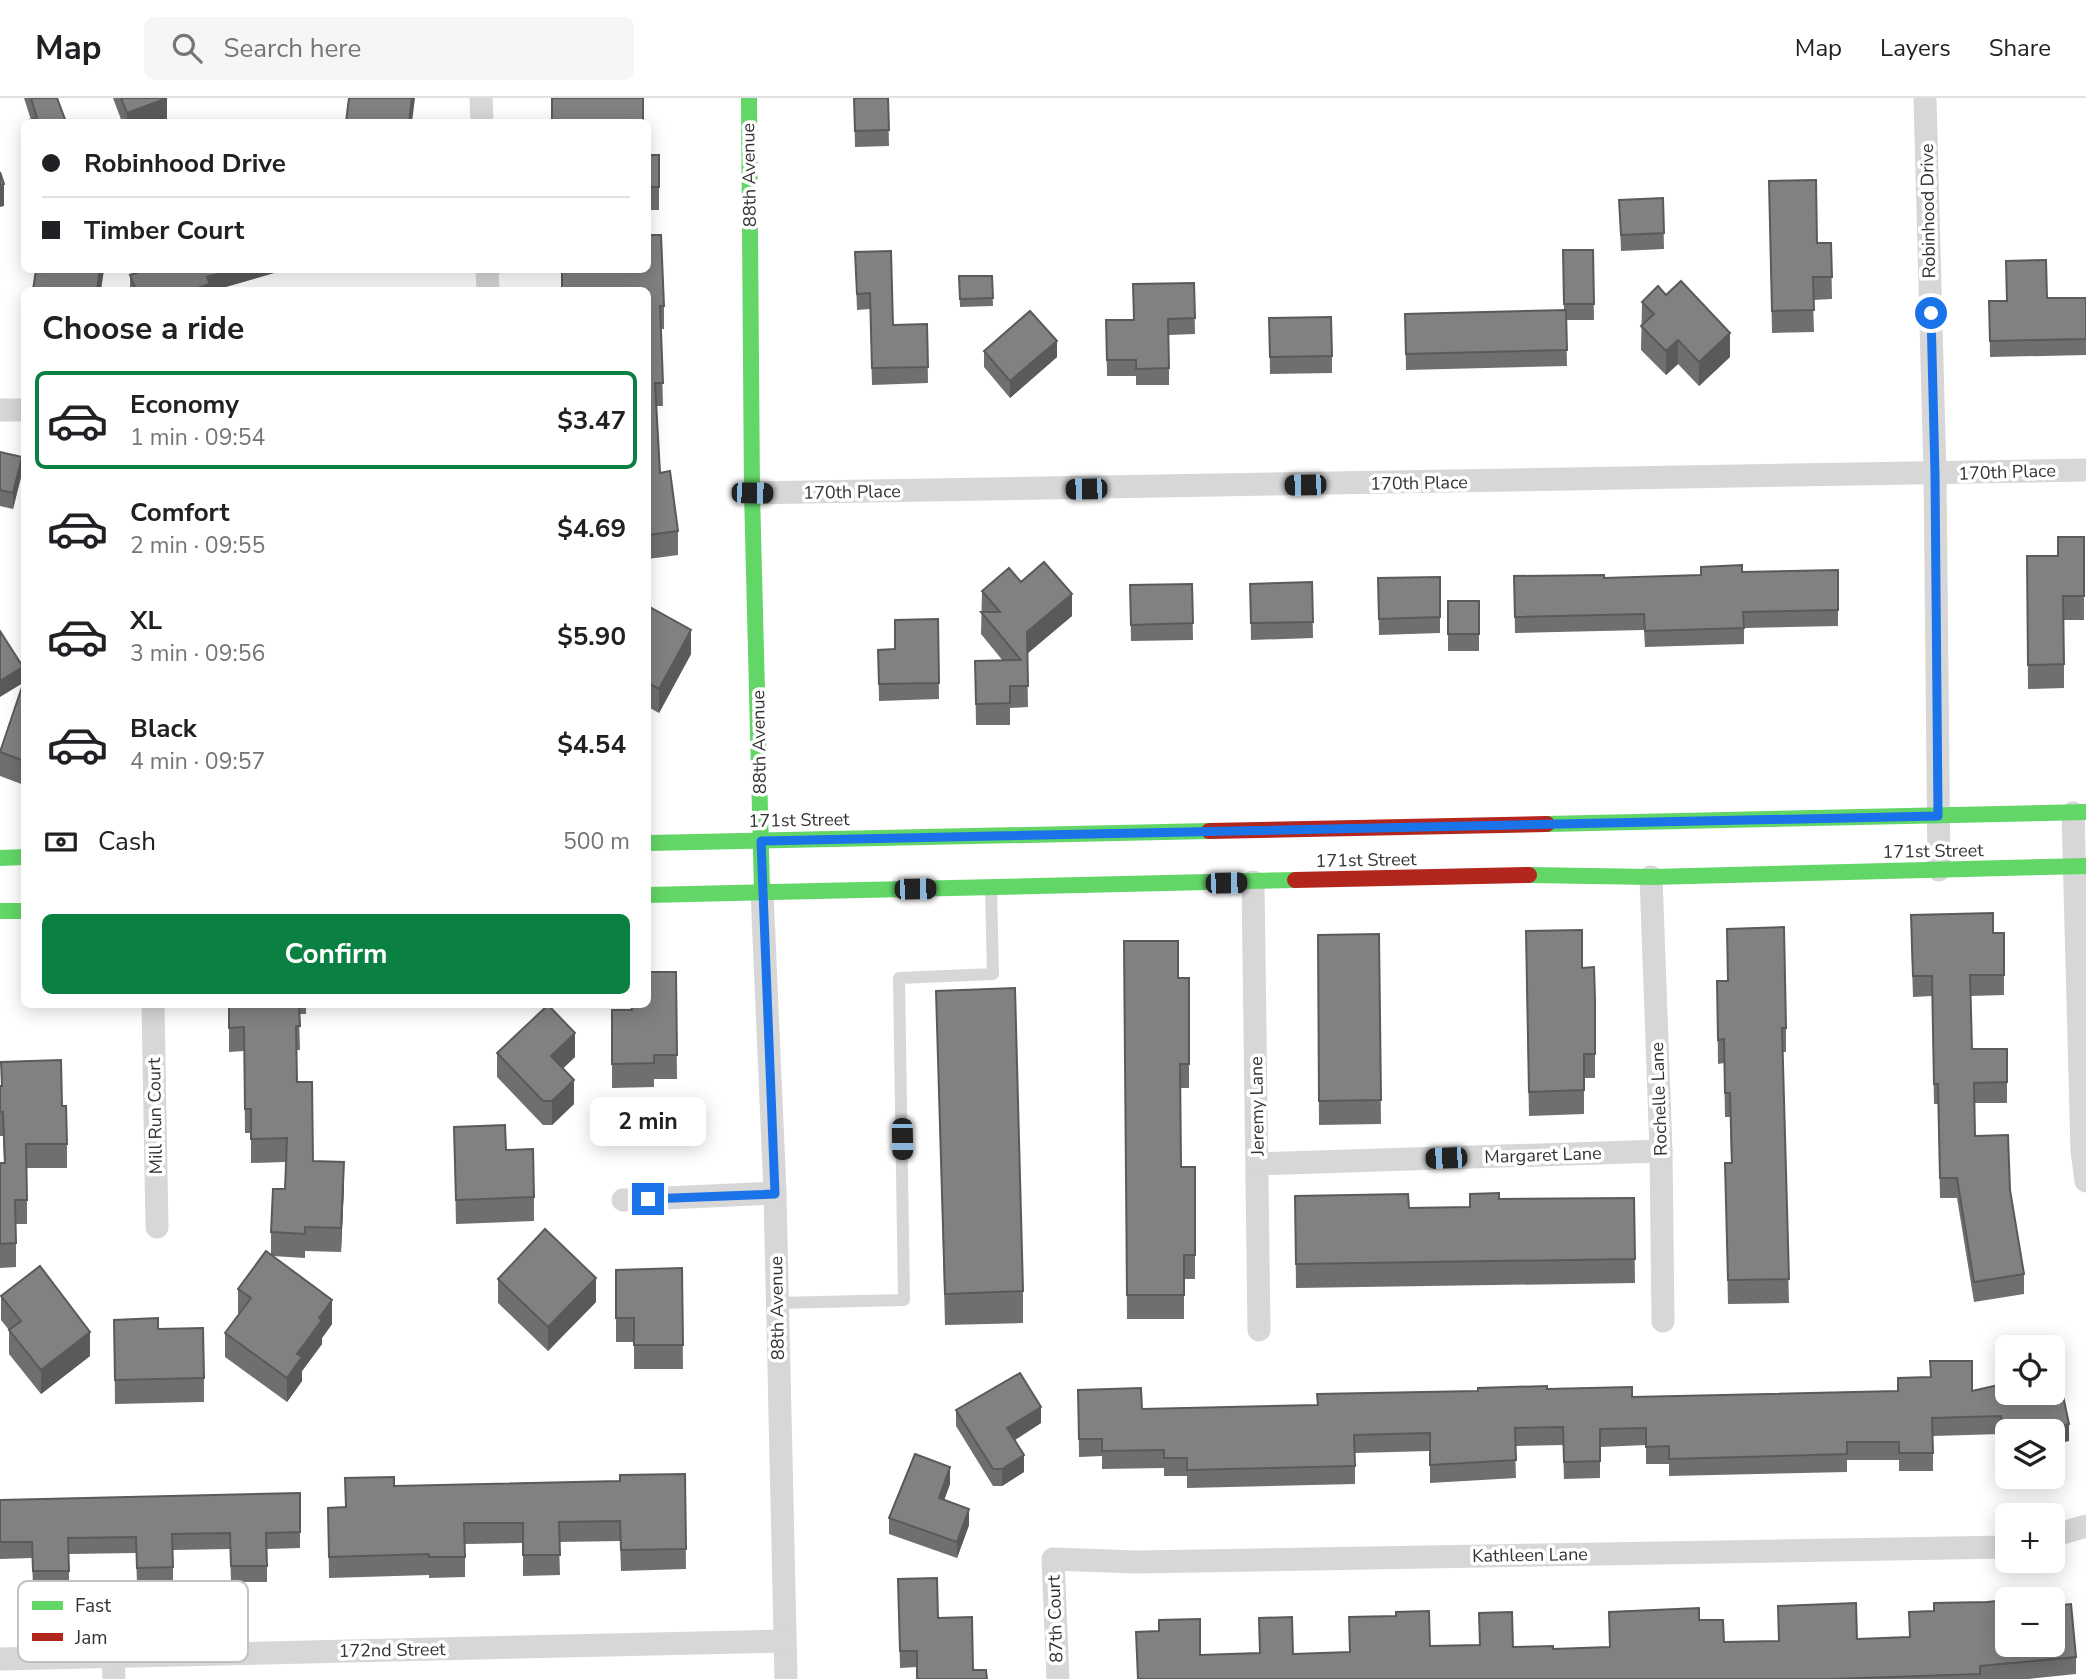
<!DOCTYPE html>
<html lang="en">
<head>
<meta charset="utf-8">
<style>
	body { margin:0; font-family:"Nunito Sans",sans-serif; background:#f6f6f6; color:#202124; height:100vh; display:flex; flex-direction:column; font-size:26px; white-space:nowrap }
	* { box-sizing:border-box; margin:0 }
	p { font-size:23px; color:#757577 }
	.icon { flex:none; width:38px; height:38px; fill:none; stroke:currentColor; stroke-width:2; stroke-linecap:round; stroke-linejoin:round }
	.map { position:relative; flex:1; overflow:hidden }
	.sheet { position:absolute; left:21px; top:189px; width:630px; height:721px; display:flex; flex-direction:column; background:#fff; border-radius:10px; box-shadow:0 4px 18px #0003 }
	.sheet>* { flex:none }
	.guide { position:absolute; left:21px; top:21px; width:630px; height:154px; border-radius:10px; box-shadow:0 4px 18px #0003; display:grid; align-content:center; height:154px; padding:0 21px; background:#fff }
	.fabs { position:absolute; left:1995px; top:1237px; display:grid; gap:14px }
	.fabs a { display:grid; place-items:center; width:70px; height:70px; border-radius:10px; background:#fff; box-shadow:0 4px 18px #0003; font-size:35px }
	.end { position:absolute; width:32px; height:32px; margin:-16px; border:9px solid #1a73e8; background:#fff; box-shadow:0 0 0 4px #fff }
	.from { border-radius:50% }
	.bubble { position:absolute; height:49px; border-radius:10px; background:#fff; box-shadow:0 4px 18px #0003; font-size:23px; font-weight:700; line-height:49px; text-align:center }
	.car { position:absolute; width:21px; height:42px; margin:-21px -10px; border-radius:9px; box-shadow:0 0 5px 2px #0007; background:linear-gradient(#222 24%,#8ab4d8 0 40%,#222 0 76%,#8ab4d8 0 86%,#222 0) }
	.guide b { display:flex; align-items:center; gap:24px; height:66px; font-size:26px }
	.guide b+b { border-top:2px solid #e0e0e0 }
	.guide i { width:18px; height:18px; background:#202124 }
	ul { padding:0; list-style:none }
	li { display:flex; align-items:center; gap:21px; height:98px; margin:0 14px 10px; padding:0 7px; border:4px solid transparent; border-radius:10px }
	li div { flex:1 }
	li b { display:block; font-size:26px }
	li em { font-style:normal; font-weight:700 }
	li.on { border-color:#0b8043 }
	li>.icon { width:63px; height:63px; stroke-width:1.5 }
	h2 { padding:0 21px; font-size:32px; line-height:84px }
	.pay { display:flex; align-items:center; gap:18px; height:77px; padding:0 21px; font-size:26px }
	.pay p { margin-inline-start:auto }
	.cta { display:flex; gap:14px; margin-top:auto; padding:14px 21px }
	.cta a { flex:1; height:80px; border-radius:10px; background:#0b8043; color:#fff; font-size:28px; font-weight:700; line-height:80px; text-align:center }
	header { display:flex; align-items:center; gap:42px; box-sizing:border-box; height:98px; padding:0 35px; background:#fff; border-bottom:2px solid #e0e0e0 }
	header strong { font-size:33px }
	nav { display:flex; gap:38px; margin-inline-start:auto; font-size:24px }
	.search { width:490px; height:63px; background:#f6f6f6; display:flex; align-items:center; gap:18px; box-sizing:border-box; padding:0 24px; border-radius:10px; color:#757577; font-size:26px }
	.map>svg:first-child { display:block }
</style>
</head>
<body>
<header>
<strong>Map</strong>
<div class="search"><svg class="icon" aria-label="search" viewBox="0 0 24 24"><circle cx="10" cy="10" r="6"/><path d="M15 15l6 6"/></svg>Search here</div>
<nav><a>Map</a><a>Layers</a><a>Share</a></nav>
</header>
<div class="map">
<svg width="2086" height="1581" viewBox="0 0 2086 1581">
	<rect width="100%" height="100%" fill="#fff"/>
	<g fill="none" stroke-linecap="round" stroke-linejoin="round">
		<path stroke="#d7d7d7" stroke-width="12" d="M777,1205L904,1202L899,880L993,876L991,790"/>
		<g stroke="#d7d7d7" stroke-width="23">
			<path d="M481,0L482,24"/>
			<path d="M1925,0L1935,376L1939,772"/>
			<path d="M487,172L488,192"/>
			<path d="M0,312H24"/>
			<path d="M752,395L2086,372"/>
			<path d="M2073,715L2082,1053L2086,1083"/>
			<path d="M1651,779L1661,1053L1663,1223"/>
			<path d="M1253,784L1259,1232"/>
			<path d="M762,793L775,1095L786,1581"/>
			<path d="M153,906L157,1129"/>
			<path d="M1258,1066L1661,1053"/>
			<path d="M623,1102L775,1095"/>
			<path d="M2053,1438L2086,1428"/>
			<path d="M113,1558L114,1581"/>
			<path d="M0,1561L785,1543"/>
			<path d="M1058,1581L1053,1461L1137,1464L2007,1449"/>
		</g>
		<g stroke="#63d668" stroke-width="16">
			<path d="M749,0L752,395L762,793"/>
			<path d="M1547,726L2086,714"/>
			<path d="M648,745L1209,733"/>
			<path d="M0,760L24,759"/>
			<path d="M1529,777L1651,779L2086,768"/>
			<path d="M648,797L1295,782"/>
			<path d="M0,813H24"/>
		</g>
		<g stroke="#b3261e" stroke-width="16">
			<path d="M1209,733L1547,726"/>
			<path d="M1295,782L1529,777"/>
		</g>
	</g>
	<g fill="#6f6f6f">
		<path d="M24,0H57L66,24H30L31,22Z"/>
		<path d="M113,0H167V22L160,24H122Z"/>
		<path d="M854,0H888L889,48L855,49Z"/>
		<rect x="648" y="57" width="11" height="55"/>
		<path d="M1769,83L1817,145H1831L1832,201L1813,202L1814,234L1772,235Z"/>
		<path d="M1663,100L1664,151L1621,153L1619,102Z"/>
		<path d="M648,137H661L664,208V231H661L663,308H656L660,375L670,373L678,433V457L648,461V192H562L561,172H648Z"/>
		<path d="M1563,152H1593L1594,222H1566L1567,268L1406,272L1405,216L1564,212Z"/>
		<path d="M855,154L893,227L927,226L928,285L872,287L870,211L857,212Z"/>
		<path d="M274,172V175L215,192H130V177Z"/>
		<path d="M959,178H992L993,208L960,209Z"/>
		<path d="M1194,185L1195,236L1169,237V287H1136V278H1107L1106,222H1133Z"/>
		<path d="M1666,197L1730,259L1699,288L1678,266L1666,277L1641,252L1642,204Z"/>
		<path d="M2047,200H2086V257L1990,259L1989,203Z"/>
		<path d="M1269,220L1332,258V275L1270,276Z"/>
		<path d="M984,253L1057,259L1010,300L984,269Z"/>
		<path d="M0,354L22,375L13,411L0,408Z"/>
		<path d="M2084,439V522H2064V590L2028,591L2027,458H2058Z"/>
		<path d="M1838,472V528L1744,530V546L1645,549L1644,532L1515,535L1514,478L1604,480L1701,477L1742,474Z"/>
		<path d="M1440,479V535L1379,537L1378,480Z"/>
		<path d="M1021,484L1072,518L1027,555L1028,609L1010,610V627H976L975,563H1003L981,536L982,493Z"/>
		<path d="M1312,484L1313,540L1251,542L1250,486Z"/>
		<path d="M1192,486L1193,542L1131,543L1130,487Z"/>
		<rect x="1448" y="503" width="31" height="50"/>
		<path d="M648,508L691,556L659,615L648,609Z"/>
		<path d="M938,521L939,601L879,603L878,552L895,551Z"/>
		<path d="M24,583V687L0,678V652Z"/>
		<path d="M2004,835V897L1971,898L1972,951H2007V1005H1974L1975,1038L2010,1092L2024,1176V1196L1974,1204L1957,1100H1940L1938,1006H1934L1932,898L1913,899L1911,837Z"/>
		<path d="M1379,836L1381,1026L1319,1027L1318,837Z"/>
		<path d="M1124,843L1178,880H1189V990H1180L1181,1069H1195V1181H1184V1221H1127Z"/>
		<path d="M1526,857L1582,870L1595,902V980H1584V1016L1529,1018Z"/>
		<path d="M676,874L677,981H654V989L612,990V912H631Z"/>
		<path d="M1717,883L1786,930V954H1783L1789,1205L1728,1206L1725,1065H1731L1730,1019H1725L1724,965L1718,966Z"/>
		<path d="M936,893L1023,1193V1225L945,1227Z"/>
		<path d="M229,906H306V916H299L300,952H297V984L313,1063L344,1088L341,1154L305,1153V1160L272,1158L332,1226L322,1240V1246L302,1273V1283L287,1304L225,1259V1235L239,1216L238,1215V1191L271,1158V1134L285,1091L286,1064L251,1065V1035H245L244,953L229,954Z"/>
		<path d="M497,955L575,959L563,970L574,1006L552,1027H543L497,979Z"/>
		<path d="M0,988L62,1008L67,1046V1070H27V1126H16V1169L0,1170V1065H4L3,1038H0Z"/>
		<path d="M454,1029L534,1099V1123L456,1126Z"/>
		<path d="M1295,1098L1409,1110L1470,1109L1499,1101L1634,1100L1635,1185L1296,1190Z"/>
		<path d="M682,1170L683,1271H634V1244H616V1172Z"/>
		<path d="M498,1181L596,1204L548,1253L498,1205Z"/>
		<path d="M1,1198L90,1258L41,1296L9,1256V1232L1,1222Z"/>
		<path d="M114,1222L158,1231L204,1280V1304L115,1306Z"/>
		<path d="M1547,1291L1632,1299L1972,1293L2069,1343L2007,1334V1363L2001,1336L1933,1338V1373H1899V1362H1847V1374L1669,1378V1366H1646V1347L1600,1349V1380L1564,1381L1563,1347L1515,1348L1516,1380L1430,1385V1353L1355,1355V1386L1187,1390V1378H1164V1370L1102,1371V1358L1079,1359L1078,1292L1142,1311L1317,1307L1478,1293Z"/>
		<path d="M956,1312L1041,1325L1015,1342L1024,1374L1002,1388H993L956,1328Z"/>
		<path d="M685,1376L686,1471L621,1473L620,1443L559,1444L560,1477L523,1478V1445L465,1446V1479L429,1480V1477L329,1480L328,1410L345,1409V1380L394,1388L620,1383Z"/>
		<path d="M950,1386L944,1402L969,1427L957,1460L889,1436V1420Z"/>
		<path d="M300,1395V1450L267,1451V1484H231L230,1451L173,1452V1485L137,1486L136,1455L69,1456V1489L33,1490L32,1460L0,1461V1402Z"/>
		<path d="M898,1481L938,1520L973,1572L917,1569L900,1570Z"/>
		<path d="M1778,1508L1857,1541L1909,1539V1514L2076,1559V1576L2028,1581H1137L1200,1557L1259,1555V1520L1293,1556L1350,1554L1349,1519L1430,1548L1513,1549L1553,1551L1610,1549L1699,1522L1724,1544L1779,1543Z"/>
	</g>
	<g fill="#5a5a5a">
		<path d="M167,0V22L160,24H127V15Z"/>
		<path d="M412,0H415L412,24H409Z"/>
		<path d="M4,86V108L0,109V88Z"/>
		<path d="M100,172H104L101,192H97Z"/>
		<path d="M232,172H274V175L215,192H191L207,179Z"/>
		<path d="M1730,235V259L1699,288V264Z"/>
		<path d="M1678,242V266L1666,277V253Z"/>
		<path d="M1057,243V259L1010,300V283Z"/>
		<path d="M22,359V375L13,411V395Z"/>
		<path d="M1072,496V518L1027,556V534Z"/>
		<path d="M691,532V556L659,615V591Z"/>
		<path d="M23,569V585L0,599V583Z"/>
		<path d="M575,935V959L551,982V958Z"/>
		<path d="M574,982V1006L552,1027V1003Z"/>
		<path d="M344,1064V1088L341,1154V1130Z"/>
		<path d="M596,1180V1204L548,1253V1229Z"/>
		<path d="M332,1202V1226L322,1240V1246L302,1273V1283L287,1304V1280L297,1256L319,1220Z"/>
		<path d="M90,1234V1258L41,1296V1272Z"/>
		<path d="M1041,1309V1325L1007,1347V1330Z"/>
		<path d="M2069,1326V1343L2053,1347V1334H2038V1332Z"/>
		<path d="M1024,1357V1374L1002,1388V1371Z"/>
		<path d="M950,1369V1386L939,1416V1400Z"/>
		<path d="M969,1411V1427L957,1460V1444Z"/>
	</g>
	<g fill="#818181" stroke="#5a5a5a" stroke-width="2">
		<path d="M31,0H57L66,24H31L30,22L37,20Z"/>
		<path d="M121,0H167L127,15Z"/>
		<path d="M349,0H412L409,24H346Z"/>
		<rect x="552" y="0" width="91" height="24"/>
		<path d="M854,0H888L889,32L855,33Z"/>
		<rect x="648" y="57" width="11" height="32"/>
		<path d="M0,74L4,86L0,88Z"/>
		<path d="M1816,82L1817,145H1831L1832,179H1813L1814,212L1772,213L1769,83Z"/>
		<path d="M1663,100L1664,135L1621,137L1619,102Z"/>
		<path d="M648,137H661L664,208H660L663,285H655L660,375L670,373L678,433L648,437V192H562V172H648Z"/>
		<path d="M1563,152H1593L1594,206H1564Z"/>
		<path d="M891,153L893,227L927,226L928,269L872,270L870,195L857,196L855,154Z"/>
		<path d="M2046,162L2047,200H2086V241L1990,243L1989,203H2007L2006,163Z"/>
		<path d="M36,172H100L97,192H33Z"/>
		<path d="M146,172H232L207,179L210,186L191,192H136L130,177Z"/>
		<path d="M959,178H992L993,200L960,201Z"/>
		<path d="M1681,183L1730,235L1699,264L1678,242L1666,253L1641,228L1654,216L1642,204L1658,188L1666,197Z"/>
		<path d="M1194,185L1195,220L1168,221L1169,270L1136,271V262H1107L1106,222H1134L1133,186Z"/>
		<path d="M1566,212L1567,252L1406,256L1405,216Z"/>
		<path d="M1030,213L1057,243L1010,283L984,253Z"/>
		<path d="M1331,219L1332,258L1270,259L1269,220Z"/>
		<path d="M0,354L22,359L13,395L0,392Z"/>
		<path d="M2058,439H2084V498H2063L2064,566L2028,567L2027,458H2058Z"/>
		<path d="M1044,464L1072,496L1027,534L1028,588H1010V605L976,606L975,563L1021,562L981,514H1000L982,493L1009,470L1021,484Z"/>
		<path d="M1742,467V474L1838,472V512L1743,514L1744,530L1645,533L1644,516L1515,519L1514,478L1604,477V480L1701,477V469Z"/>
		<path d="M1440,479V519L1379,521L1378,480Z"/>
		<path d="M1312,484L1313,524L1251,525L1250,486Z"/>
		<path d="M1192,486L1193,525L1131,527L1130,487Z"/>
		<rect x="1448" y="503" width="31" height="33"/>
		<path d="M648,508L691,532L659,591L648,585Z"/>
		<path d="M938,521L939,585L879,586L878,552L895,551V522Z"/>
		<path d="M0,533L23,569L0,583Z"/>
		<path d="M24,583V663L0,654Z"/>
		<path d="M1993,815V835H2004V877H1970L1972,951H2007V984L1974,985L1975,1038L2008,1037L2010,1092L2024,1176L1974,1184L1957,1080H1940L1938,986H1934L1932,878H1913L1911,817Z"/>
		<path d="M1784,829L1786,930H1782L1789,1181L1728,1182L1725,1065H1732L1730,995H1725L1724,941L1718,942L1717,883H1728L1727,831Z"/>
		<path d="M1582,832V870L1594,869L1595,902V956H1584V992L1529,994L1526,833Z"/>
		<path d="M1379,836L1381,1002L1319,1003L1318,837Z"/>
		<path d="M1124,843H1178V880H1189V966H1180L1181,1069H1195V1157H1184V1197H1127Z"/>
		<path d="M648,874H676L677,957H654V965L612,966V912H632L631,906H648Z"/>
		<path d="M1015,890L1023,1193L945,1196L936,893Z"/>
		<path d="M229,906H299L300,928H296L297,984H312L313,1063L344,1064L341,1130L305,1129V1136L271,1134L273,1091H285L287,1040L251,1041V1011H245L244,929L229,930Z"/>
		<path d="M548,907L575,935L551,958L574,982L552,1003H543L497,955Z"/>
		<path d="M61,962L62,1008H66L67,1046H26L27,1102H15L16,1145L0,1146V1065H5L3,1014H0V988H2L1,964Z"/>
		<path d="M505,1027L506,1052L533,1051L534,1099L456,1102L454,1029Z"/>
		<path d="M1499,1095V1101L1634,1100L1635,1161L1296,1166L1295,1098L1408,1096L1409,1110L1470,1109V1096Z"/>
		<path d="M545,1131L596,1180L548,1229L498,1181Z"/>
		<path d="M266,1153L332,1202L319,1220L322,1222L297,1256L302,1259L287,1280L225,1235L251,1200L238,1191Z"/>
		<path d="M40,1168L90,1234L41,1272L9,1232L21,1223L1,1198Z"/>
		<path d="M682,1170L683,1247H634V1220H616V1172Z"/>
		<path d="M158,1220V1231L203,1230L204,1280L115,1282L114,1222Z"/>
		<path d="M1930,1263H1972V1293L2007,1285V1295H2053V1275L2058,1274L2069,1326L2038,1332L2039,1334H2007V1346L2001,1318L1932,1320L1933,1355H1899V1344H1847V1356L1669,1361V1348L1646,1349V1330L1600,1331V1363L1564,1364L1563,1329L1515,1330L1516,1362L1430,1367V1335L1354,1337L1355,1368L1187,1372V1360H1164V1352L1102,1353V1341H1079L1078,1292L1141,1290L1142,1311L1318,1307L1317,1296L1478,1293V1290L1547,1288V1291L1632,1289V1299L1898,1293V1280L1931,1279Z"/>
		<path d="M1020,1275L1041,1309L1007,1330L1024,1357L1002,1371H993L956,1312Z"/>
		<path d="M915,1356L950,1369L939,1400L969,1411L957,1444L889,1420Z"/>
		<path d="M685,1376L686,1451L621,1452L620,1423L559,1424L560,1457H523V1425H464L465,1459H429V1456L329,1459L328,1410L346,1409L345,1380L394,1379V1388L620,1383V1377Z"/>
		<path d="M300,1395V1434L266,1435L267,1468H231L230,1435L172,1436L173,1469L137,1470L136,1439L68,1440L69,1473H33L32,1444H0V1402Z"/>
		<path d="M937,1480L938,1520L972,1519L973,1572H986L987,1581H917V1553H900L898,1481Z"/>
		<path d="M2045,1498V1502H2012Z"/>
		<path d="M2007,1502V1547H2053V1508L2071,1506L2076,1559L1980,1568V1576L1833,1581H1138L1136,1534L1159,1533V1522L1200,1521V1557L1260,1555L1259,1520L1292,1519L1293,1556L1350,1554L1349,1519L1396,1518V1514L1429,1513L1430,1548L1480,1547L1479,1515L1512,1514L1513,1549L1553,1548V1551L1610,1549L1609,1514L1699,1510V1522H1723L1724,1544L1779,1543L1778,1508L1856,1505L1857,1541L1910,1539L1909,1514L1934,1513V1505L1987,1504Z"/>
	</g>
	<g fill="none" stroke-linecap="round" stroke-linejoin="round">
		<path stroke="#1a73e8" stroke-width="9" d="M648,1101L775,1096L761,743L1938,718L1935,376L1931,215"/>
	</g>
	<g text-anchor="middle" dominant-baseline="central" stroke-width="7" stroke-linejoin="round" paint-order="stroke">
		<g font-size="18" fill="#333" stroke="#fff">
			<text transform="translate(749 77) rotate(-91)">88th Avenue</text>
			<text transform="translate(1928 113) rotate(-91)">Robinhood Drive</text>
			<text transform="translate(2007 374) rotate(-2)">170th Place</text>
			<text transform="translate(1419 385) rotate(-1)">170th Place</text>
			<text transform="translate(852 394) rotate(-1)">170th Place</text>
			<text transform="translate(759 644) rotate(-91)">88th Avenue</text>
			<text transform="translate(799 722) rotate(-1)">171st Street</text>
			<text transform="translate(1933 753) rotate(-1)">171st Street</text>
			<text transform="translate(1366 762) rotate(-1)">171st Street</text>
			<text transform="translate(1659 1001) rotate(-92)">Rochelle Lane</text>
			<text transform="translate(1257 1008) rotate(-91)">Jeremy Lane</text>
			<text transform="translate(155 1018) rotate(-91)">Mill Run Court</text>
			<text transform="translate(1543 1057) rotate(-2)">Margaret Lane</text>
			<text transform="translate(777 1210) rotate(-91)">88th Avenue</text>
			<text transform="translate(1530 1457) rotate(-1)">Kathleen Lane</text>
			<text transform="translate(1055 1521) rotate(-92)">87th Court</text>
			<text transform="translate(392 1552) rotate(-1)">172nd Street</text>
		</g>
	</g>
	<rect x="18" y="1483" width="230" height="81" rx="10" fill="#fff" stroke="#c2c2c2" stroke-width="2"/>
	<rect x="32" y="1503" width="31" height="9" fill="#63d668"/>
	<rect x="32" y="1535" width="31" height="8" fill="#b3261e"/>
	<g font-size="19" fill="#333">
		<text x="75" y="1514">Fast</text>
		<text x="75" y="1546">Jam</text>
	</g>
</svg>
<div class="fabs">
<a><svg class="icon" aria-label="locate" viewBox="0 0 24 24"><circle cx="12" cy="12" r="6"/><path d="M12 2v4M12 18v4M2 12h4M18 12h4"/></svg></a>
<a><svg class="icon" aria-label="layers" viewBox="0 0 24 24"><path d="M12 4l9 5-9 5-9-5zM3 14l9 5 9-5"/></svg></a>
<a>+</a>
<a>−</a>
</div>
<i class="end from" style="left:1931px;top:215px"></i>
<i class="end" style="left:648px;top:1101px"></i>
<div class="bubble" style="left:590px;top:999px;width:116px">2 min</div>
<i class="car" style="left:1305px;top:387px;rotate:269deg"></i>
<i class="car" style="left:1086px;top:391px;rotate:269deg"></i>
<i class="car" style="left:752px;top:395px;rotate:91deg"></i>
<i class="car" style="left:1226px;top:785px;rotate:89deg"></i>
<i class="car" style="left:915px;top:791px;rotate:89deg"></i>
<i class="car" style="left:902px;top:1041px;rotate:179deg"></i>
<i class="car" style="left:1446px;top:1060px;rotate:268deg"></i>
<div class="guide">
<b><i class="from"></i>Robinhood Drive</b>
<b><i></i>Timber Court</b>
</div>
<section class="sheet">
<h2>Choose a ride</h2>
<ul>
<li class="on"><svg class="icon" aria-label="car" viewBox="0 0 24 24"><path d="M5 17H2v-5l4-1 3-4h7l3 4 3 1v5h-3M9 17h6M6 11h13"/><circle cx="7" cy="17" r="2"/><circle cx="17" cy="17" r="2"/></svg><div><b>Economy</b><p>1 min · 09:54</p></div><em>$3.47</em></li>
<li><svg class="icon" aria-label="car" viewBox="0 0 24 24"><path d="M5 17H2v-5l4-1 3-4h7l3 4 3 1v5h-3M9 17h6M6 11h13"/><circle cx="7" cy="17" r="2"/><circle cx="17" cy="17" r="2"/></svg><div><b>Comfort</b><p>2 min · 09:55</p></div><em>$4.69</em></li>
<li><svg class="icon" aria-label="car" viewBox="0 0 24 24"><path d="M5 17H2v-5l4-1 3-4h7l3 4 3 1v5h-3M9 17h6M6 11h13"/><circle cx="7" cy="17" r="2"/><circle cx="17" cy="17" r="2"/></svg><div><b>XL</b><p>3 min · 09:56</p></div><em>$5.90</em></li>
<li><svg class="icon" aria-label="car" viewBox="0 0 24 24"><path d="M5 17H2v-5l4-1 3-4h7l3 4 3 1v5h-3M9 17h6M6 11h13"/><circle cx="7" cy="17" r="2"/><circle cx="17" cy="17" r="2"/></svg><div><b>Black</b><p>4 min · 09:57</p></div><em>$4.54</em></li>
</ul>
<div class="pay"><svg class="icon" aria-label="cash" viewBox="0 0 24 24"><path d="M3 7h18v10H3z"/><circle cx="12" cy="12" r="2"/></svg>Cash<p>500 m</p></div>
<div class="cta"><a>Confirm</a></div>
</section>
</div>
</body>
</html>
